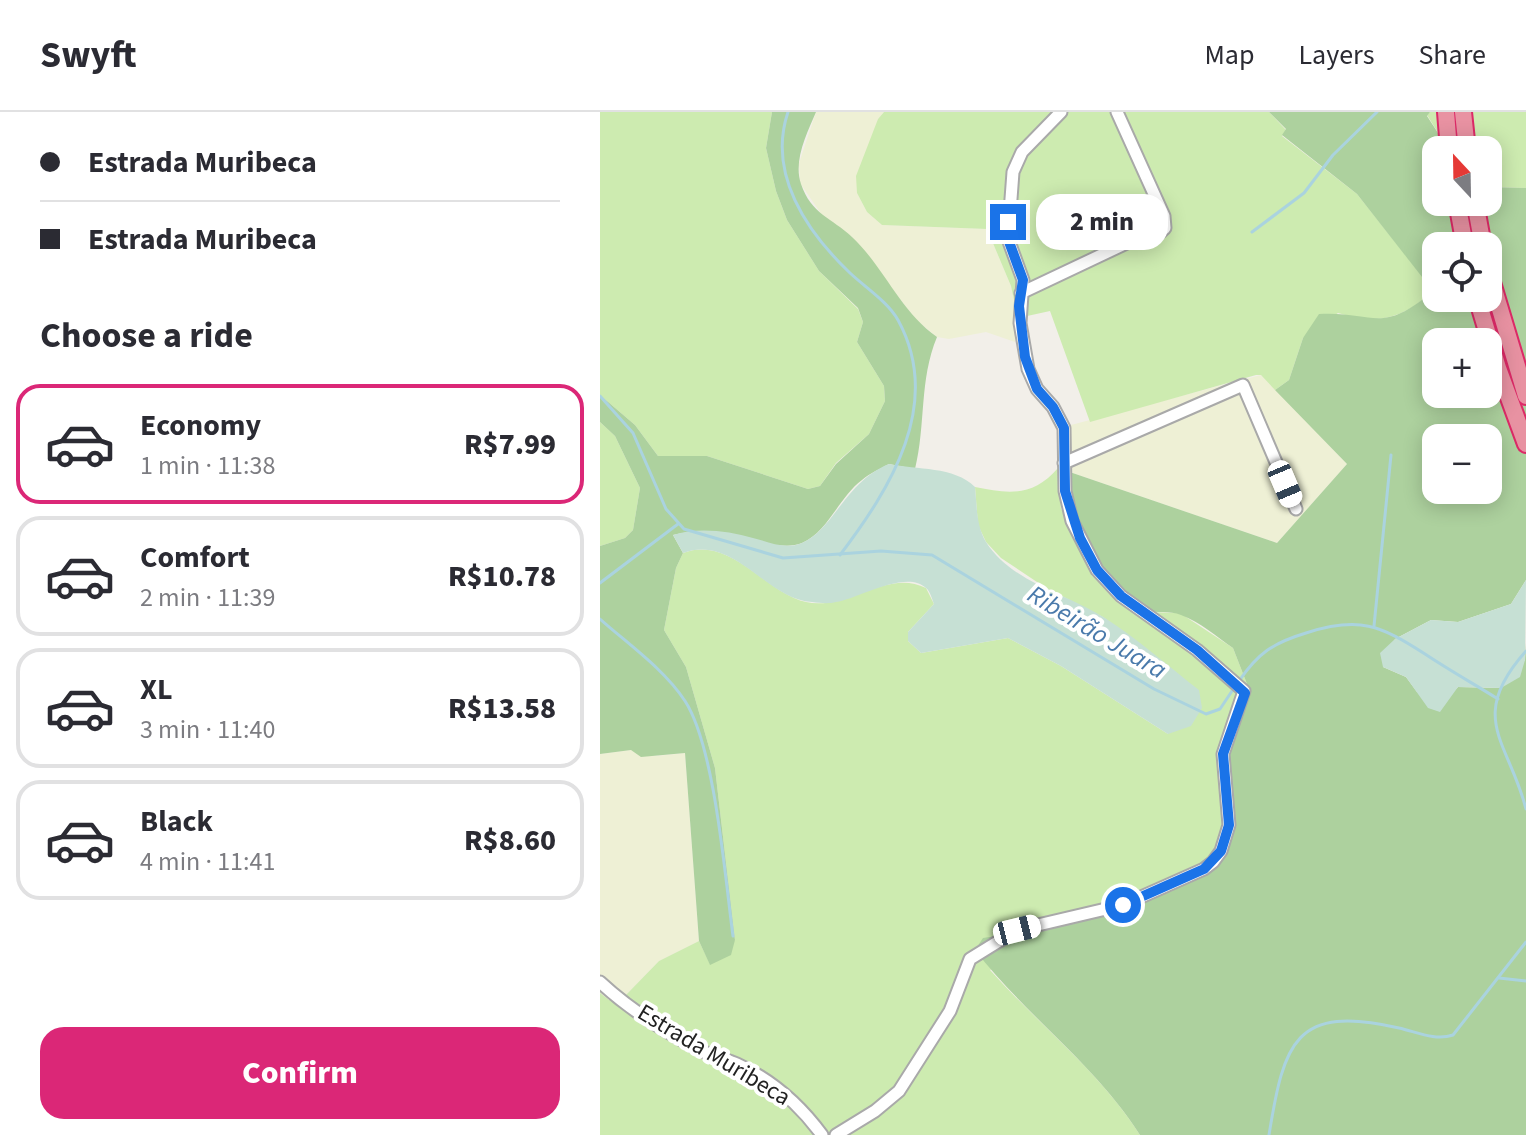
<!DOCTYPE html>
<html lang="en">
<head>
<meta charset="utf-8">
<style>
	body { margin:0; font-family:"Source Sans 3",sans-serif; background:#f7f7f7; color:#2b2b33; height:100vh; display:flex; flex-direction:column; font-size:30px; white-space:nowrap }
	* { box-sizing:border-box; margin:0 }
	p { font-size:26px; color:#7c7c81 }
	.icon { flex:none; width:44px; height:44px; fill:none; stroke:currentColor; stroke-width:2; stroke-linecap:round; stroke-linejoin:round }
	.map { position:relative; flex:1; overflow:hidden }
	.drawer { display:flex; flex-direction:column; background:#fff; width:600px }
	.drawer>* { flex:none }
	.guide { display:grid; align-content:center; height:176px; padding:0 40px; background:#fff }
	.needle { width:52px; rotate:338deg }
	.controls { position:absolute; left:822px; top:24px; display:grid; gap:16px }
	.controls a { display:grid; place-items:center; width:80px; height:80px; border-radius:16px; background:#fff; box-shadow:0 4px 20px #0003; font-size:40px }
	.end { position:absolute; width:36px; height:36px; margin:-18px; border:10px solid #1a73e8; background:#fff; box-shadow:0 0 0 4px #fff }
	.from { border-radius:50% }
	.bubble { position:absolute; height:56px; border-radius:24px; background:#fff; box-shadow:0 4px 20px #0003; font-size:26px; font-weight:800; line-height:56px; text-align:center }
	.car { position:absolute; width:24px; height:48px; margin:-24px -12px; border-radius:10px; box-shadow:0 0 6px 2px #0007; background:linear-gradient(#fff 24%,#345 0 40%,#fff 0 76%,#345 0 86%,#fff 0) }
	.guide b { display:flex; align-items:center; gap:28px; height:76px; font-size:30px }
	.guide b+b { border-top:2px solid #e1e1e2 }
	.guide i { width:20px; height:20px; background:#2b2b33 }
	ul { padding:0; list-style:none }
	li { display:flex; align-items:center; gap:24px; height:120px; margin:0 16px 12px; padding:0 24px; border:4px solid #e1e1e2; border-radius:24px }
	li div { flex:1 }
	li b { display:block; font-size:30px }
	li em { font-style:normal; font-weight:800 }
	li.on { border-color:#db2777 }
	li>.icon { width:72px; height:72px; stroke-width:1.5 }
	h2 { padding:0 40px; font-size:36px; line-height:96px }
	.cta { display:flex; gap:16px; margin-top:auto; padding:16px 40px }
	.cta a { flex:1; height:92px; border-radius:24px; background:#db2777; color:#fff; font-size:32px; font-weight:800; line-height:92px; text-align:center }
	header { display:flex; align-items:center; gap:48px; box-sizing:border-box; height:112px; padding:0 40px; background:#fff; border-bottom:2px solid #e1e1e2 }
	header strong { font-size:38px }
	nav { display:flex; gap:44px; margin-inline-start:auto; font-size:28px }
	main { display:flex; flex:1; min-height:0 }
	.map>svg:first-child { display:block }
</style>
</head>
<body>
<header>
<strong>Swyft</strong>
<nav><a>Map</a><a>Layers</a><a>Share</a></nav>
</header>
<main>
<section class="drawer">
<div class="guide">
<b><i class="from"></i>Estrada Muribeca</b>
<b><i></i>Estrada Muribeca</b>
</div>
<h2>Choose a ride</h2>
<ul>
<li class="on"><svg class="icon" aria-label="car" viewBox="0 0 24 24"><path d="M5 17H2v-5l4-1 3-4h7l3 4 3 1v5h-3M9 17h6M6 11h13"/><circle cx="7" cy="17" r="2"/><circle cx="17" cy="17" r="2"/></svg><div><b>Economy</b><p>1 min · 11:38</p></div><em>R$7.99</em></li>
<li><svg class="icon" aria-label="car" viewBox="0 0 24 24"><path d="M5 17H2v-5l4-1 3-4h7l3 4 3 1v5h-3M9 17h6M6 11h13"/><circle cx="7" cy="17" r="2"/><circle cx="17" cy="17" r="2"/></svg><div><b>Comfort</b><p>2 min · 11:39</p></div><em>R$10.78</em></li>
<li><svg class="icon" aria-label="car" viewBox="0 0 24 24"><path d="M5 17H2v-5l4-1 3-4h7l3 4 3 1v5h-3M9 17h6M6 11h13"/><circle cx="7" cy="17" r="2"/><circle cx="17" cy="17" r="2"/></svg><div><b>XL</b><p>3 min · 11:40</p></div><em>R$13.58</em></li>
<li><svg class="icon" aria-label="car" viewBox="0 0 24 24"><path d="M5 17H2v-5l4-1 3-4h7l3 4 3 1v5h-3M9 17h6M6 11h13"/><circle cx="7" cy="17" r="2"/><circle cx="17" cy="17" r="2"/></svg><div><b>Black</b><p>4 min · 11:41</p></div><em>R$8.60</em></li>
</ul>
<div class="cta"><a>Confirm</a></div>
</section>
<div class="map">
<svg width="926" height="1023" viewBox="0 0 926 1023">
	<rect width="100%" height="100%" fill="#f2efe9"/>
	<g fill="#eef0d5">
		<path d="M216,0H284L278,7L257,81L267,100L282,113L387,117L411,174L419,204L415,230L386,220L349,227L337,225L316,208L252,125L226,109L200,71L199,51Z"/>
		<path d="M661,263L747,352L677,431L458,356L471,313Z"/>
		<path d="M31,638L55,644L85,641L99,829L59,849L25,884L8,888L0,881V642Z"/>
	</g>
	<g fill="#cdebb0">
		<path d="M0,0H172L166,36L176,79L187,108L219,159L258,197L263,210L257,230L284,274L285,289L269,322L236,351L220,374L208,377L107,344H58L35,313L0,283Z"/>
		<path d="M284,0H669L686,18L682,24L757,82L834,179C801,207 779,213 738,201L703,226L689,268L675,278L661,263H656L490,310L450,199L418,206L411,174L387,117L282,113L267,100L257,81L256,64L278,7Z"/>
		<path d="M830,0H926V76L888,75V38H849L827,3Z"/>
		<path d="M0,310L15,324L40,376L33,418L25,426L0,434Z"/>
		<path d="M458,356L461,397L548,500L580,501L633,536L647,572L631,608L627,704L618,737L598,761L390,858C440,914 499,959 540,1023H0V881L9,888L25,884L59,849L99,829L110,852L135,828L115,656L86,555L64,518L76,456L83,441C131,423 164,480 206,490C247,499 287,456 326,476L334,492L308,520V529L321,541L408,526L461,554L568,622L548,539L503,505L446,476L401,446L386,430L378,413L375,375C409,382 433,385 458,356Z"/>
	</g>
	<g fill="#add19e" fill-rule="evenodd">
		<path d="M172,0H216C207,21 193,49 201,72C211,102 232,106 252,125C284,155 300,199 337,225C319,268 326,313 315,357L289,352C280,357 270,361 262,368C239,385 228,420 202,431C173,443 117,410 73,423L83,441L76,456L64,518L86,555L115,656L135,828L131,843L110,853L99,829L85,641L41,645L31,638L0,642V434L25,426L33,418L40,376L15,324L0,310V283L35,313L58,344H107L208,377L220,374L236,352L269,322L285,289L284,274L257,230L263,210L258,196L219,159L187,108L176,79L166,36Z"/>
		<path d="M669,0H830L827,4L849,38H836V90H888V75L926,76V468L911,492L858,510L831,508L795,527L783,555L806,565L817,580L847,586L858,575L901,576L925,548L926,531V1023H540C495,952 426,904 375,838L383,826L446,816L598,761L618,737L627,704L618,643L624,618L647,572L633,536C617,525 600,510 581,503C570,498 556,502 545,498C484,477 462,414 458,356L677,431L747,352L675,278L689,268L703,226L719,202C775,199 780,224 833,179L757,82L682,23L686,17ZM836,134H888V186H836ZM836,230H888V282H836ZM836,326H888V378H836Z"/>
	</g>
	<g fill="#c6e0d4">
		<path d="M289,352C317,358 354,354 375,375C377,394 376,413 386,430C411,470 467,482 505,506C538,527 568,554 599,578L602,596L591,614L568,622L461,554L408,526L321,541L308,529V520L334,492C332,487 330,479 326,476C306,457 258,487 236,490C229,492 220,491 212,490C166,487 134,422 83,441L73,423C98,415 128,419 153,426C170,430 185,438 202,431C233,418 246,369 289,352Z"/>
		<path d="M926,468L925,548L920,565L901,576L858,575L840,600L828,596L806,565L783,555L780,541L795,527L831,508L858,510L911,492Z"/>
	</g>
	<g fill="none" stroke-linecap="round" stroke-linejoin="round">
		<g stroke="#aad3df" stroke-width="3">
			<path d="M188,0C167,62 207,120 250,161C266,176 288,190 298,208C344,292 290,377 240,443"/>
			<path d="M652,120L704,81L733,43L777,0"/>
			<path d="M0,284L33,321L66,397L84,417L183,446L281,439L332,443L554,577L606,602L620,597L634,576"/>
			<path d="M0,471L78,412"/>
			<path d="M0,507C28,532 64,557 85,589C115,635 125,766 133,824"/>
			<path d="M774,514L791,343"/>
			<path d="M926,539C866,606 909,630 926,697"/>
			<path d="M639,569C658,541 673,531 706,521C759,504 780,513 825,542C849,558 874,572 898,587"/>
			<path d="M899,866L926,869"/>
			<path d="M669,1023C684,930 695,892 799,916C817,920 835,929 853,923L926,830"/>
		</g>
		<defs>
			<g id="minor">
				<path d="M421,181L533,128L557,123L565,116L564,104L517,0"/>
				<path d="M464,351L643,273L696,397"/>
				<path d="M0,870C29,897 67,921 102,939C114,945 126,947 137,952C172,968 200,993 222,1023"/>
				<path d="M236,1023L275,999L299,979L350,899L370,847L417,818L523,793L604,757L613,750L621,739L629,713L623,642L644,579L597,538L521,484L497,458L472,409L465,379L464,316L453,295L437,277L428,257L420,211L423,168L408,127L413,60L422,40L461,0"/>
			</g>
			<g id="highway">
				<path d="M846,0L849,38"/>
				<path d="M863,0L867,38"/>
				<path d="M857,90L865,134"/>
				<path d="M875,90L883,134"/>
				<path d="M888,157L926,284"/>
				<path d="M877,186L898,256L926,332"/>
			</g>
		</defs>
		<use href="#minor" stroke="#a9a9a9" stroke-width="15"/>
		<use href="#highway" stroke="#dc2a67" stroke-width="20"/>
		<use href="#minor" stroke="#fff" stroke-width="11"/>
		<use href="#highway" stroke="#e892a2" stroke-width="16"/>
	</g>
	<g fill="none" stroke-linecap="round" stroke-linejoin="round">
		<path stroke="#1a73e8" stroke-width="10" d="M408,110V127L423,168L419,194L425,245L437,277L453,295L464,316L465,379L480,426L497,458L521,484L597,538L645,581L623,642L629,713L621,739L604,757L523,793"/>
	</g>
	<g text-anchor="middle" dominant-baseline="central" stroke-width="8" stroke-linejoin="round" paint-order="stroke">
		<g font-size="24" fill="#222" stroke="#fff">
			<text transform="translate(114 943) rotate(31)">Estrada Muribeca</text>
		</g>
		<g font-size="26" font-style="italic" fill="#4a7aab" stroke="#fff">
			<text transform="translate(497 520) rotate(31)">Ribeirão Juara</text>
		</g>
	</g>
</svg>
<div class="controls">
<a><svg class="needle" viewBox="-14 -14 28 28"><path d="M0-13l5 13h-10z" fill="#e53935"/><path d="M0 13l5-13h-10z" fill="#7c7c81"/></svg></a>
<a><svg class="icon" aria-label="locate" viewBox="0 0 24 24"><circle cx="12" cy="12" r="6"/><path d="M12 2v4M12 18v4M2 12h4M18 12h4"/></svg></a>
<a>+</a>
<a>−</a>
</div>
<i class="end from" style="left:523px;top:793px"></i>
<i class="end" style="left:408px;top:110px"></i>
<div class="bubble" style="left:436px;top:82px;width:132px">2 min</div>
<i class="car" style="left:685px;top:372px;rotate:157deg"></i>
<i class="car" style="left:417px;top:818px;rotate:76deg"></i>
</div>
</main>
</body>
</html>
